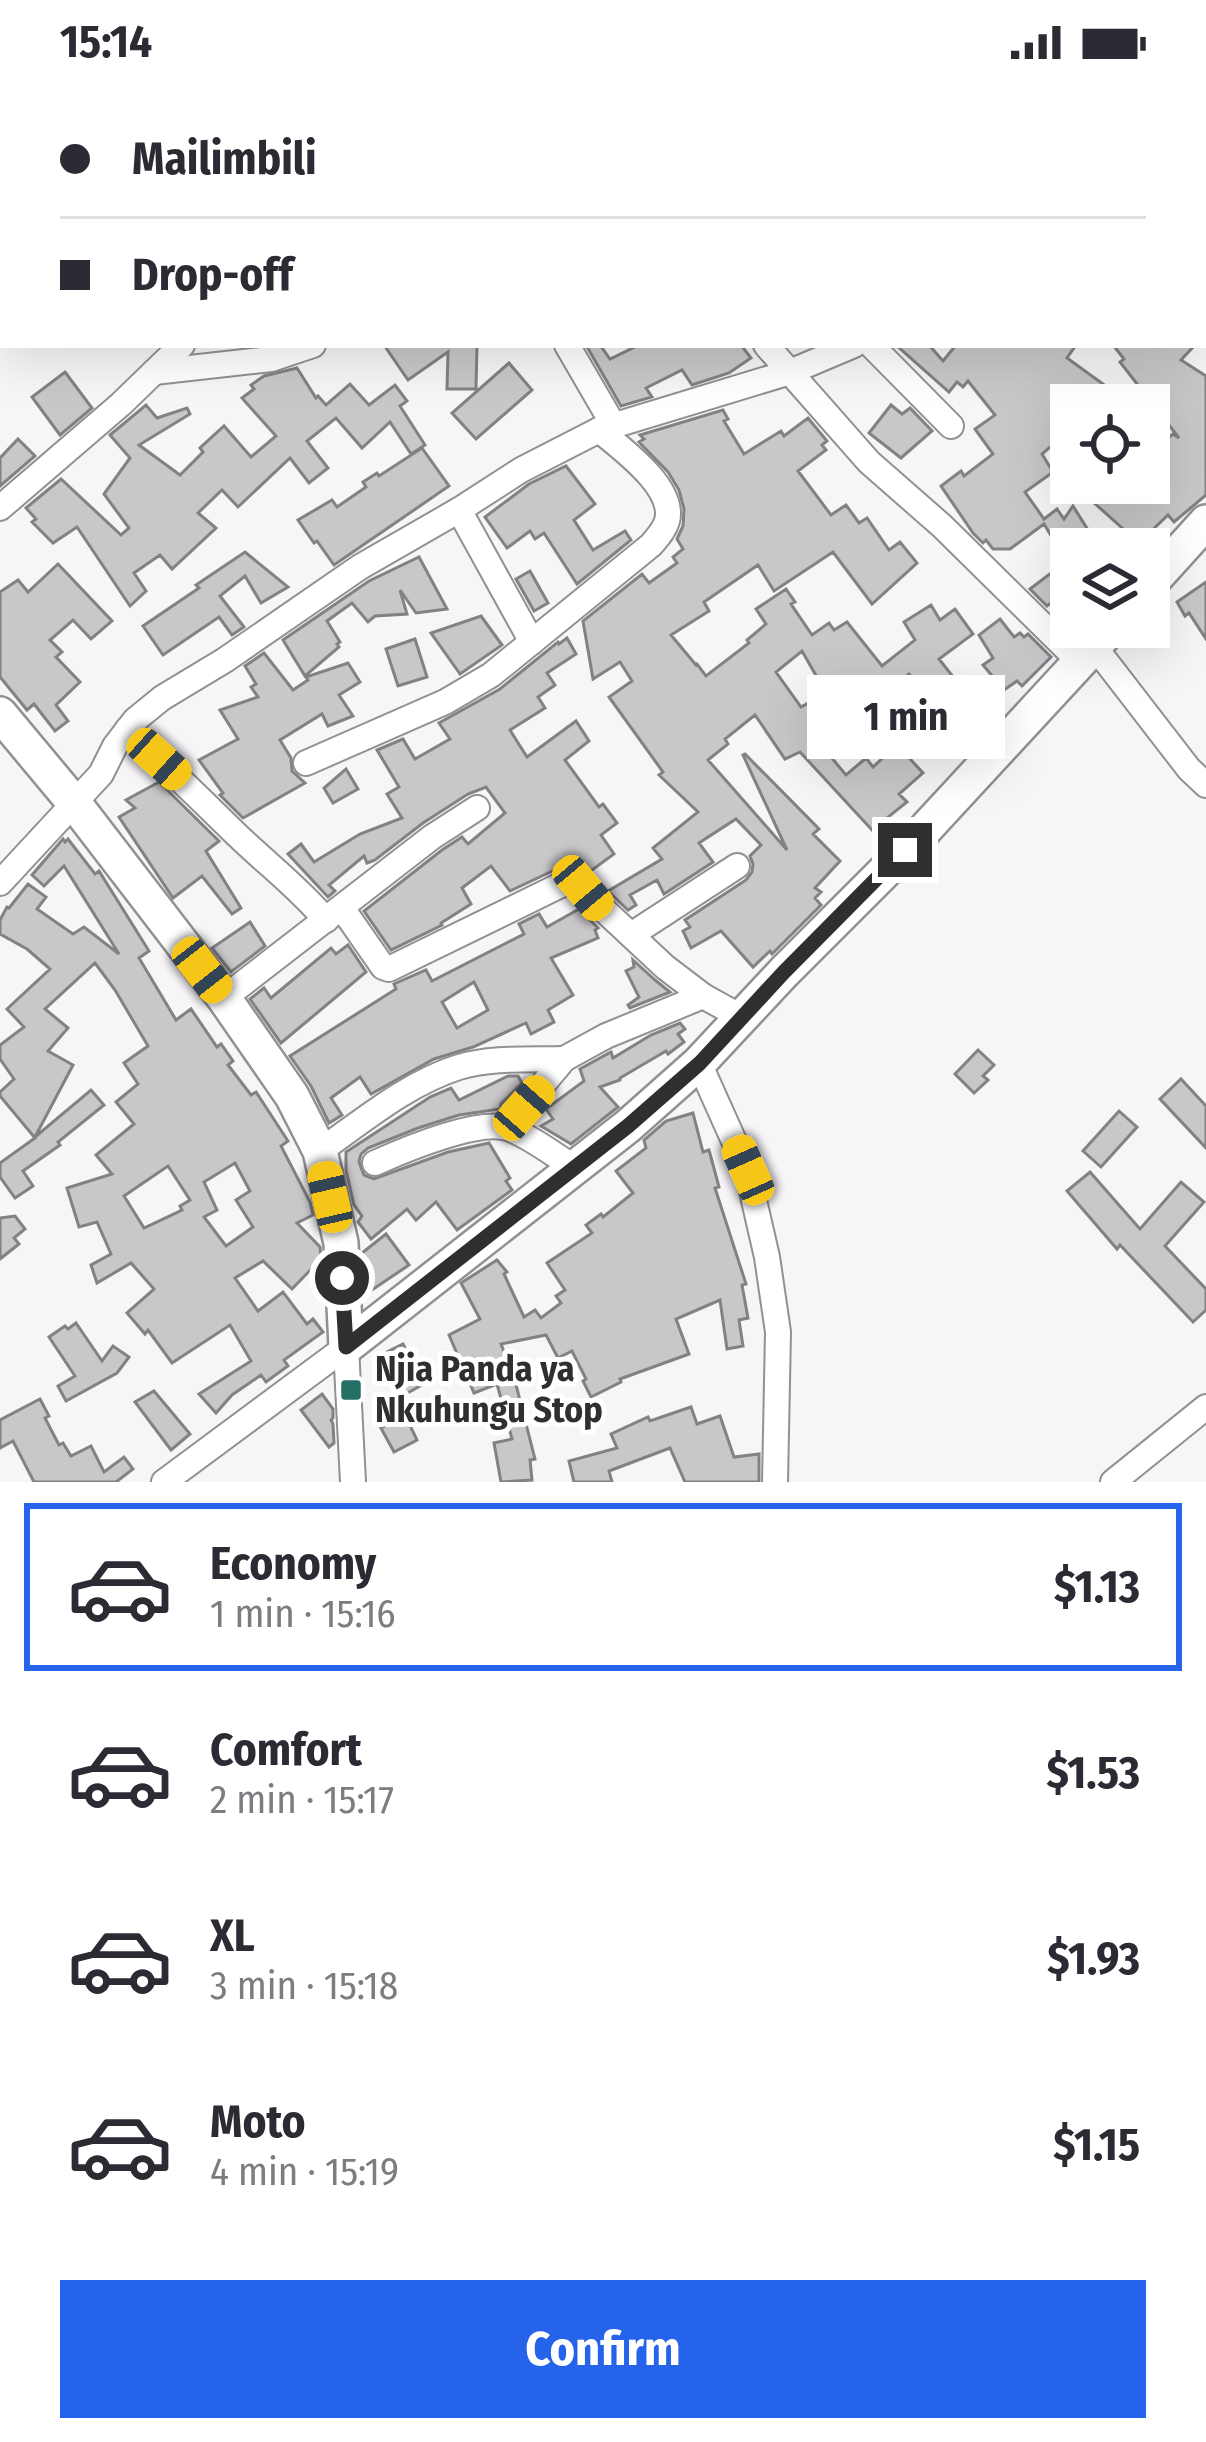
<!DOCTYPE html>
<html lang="en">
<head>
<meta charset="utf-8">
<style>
	body { margin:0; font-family:"Fira Sans Condensed",sans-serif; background:#f2f2f3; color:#2b2b33; height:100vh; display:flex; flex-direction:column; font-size:45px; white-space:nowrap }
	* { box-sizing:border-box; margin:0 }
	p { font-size:39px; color:#7c7c81 }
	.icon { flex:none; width:66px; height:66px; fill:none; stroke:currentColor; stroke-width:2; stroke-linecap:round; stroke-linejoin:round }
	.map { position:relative; height:1398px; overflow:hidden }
	.details { display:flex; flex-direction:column; background:#fff; flex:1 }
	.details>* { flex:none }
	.hud { position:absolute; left:0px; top:0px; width:1206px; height:264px; box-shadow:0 12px 48px #0002; display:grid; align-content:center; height:264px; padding:0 60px; background:#fff }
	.fabs { position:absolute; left:1050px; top:300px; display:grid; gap:24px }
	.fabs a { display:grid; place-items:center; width:120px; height:120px; border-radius:0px; background:#fff; box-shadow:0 12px 48px #0002; font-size:60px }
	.end { position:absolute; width:54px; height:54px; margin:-27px; border:15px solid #302f30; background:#fff; box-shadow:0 0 0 6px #fff }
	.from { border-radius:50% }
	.bubble { position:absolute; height:84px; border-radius:0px; background:#fff; box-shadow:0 12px 48px #0002; font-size:39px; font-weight:700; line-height:84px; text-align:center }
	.car { position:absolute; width:36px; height:72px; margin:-36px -18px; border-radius:15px; box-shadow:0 0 9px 3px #0007; background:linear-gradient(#f5c518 24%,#345 0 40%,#f5c518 0 76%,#345 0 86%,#f5c518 0) }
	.hud b { display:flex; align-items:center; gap:42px; height:114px; font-size:45px }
	.hud b+b { border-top:3px solid #e1e1e2 }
	.hud i { width:30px; height:30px; background:#2b2b33 }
	ul { padding:21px 0 0; list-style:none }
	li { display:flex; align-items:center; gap:36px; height:168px; margin:0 24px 18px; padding:0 36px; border:6px solid transparent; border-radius:0px }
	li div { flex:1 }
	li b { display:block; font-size:45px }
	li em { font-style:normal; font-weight:700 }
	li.on { border-color:#2563eb }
	li>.icon { width:108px; height:108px; stroke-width:1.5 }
	.cta { display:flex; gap:24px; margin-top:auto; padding:24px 60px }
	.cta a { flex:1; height:138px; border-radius:0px; background:#2563eb; color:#fff; font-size:48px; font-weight:700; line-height:138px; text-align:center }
	.status { display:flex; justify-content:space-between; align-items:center; height:84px; padding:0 60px; background:#fff; direction:ltr }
	.status svg { height:33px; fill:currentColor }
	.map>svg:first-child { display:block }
</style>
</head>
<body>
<div class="status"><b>15:14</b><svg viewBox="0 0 49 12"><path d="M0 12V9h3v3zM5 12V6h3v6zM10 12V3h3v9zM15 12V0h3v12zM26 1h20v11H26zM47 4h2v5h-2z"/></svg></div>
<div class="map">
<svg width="1206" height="1398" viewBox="0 0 1206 1398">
	<rect width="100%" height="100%" fill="#f7f5f8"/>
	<g fill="#c9c7ca" stroke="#838184" stroke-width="3" fill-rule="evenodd">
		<path d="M384,261H477L476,305H447L448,268L408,296Z"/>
		<path d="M586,261H600L610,275L639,261H741L751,274L729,289L692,301L682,286L646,304L652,313L621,322Z"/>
		<path d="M896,261H929L943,277L956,261H1076L1067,274L1132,321H1071V345L1042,370L1053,388L1025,408L1044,435L1057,425L1064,435L1073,422L1100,465H1059L1044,440L1010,465H993L986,456L983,459L973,449L941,402L961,387L964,392L993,370L975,345L995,331L968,297L963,303L957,298L949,308Z"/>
		<path d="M1113,261H1195L1181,276L1206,292V411L1174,438L1168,431L1139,459L1083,409L1090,399H1149V372L1173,350L1179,354L1120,278L1124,275Z"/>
		<path d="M509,279L532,306L476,355L452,329Z"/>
		<path d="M297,284L316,314L318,312L326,321L350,300L369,321L395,301L407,317L400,322L425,361L411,370L390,338L362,364L336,334L307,357L328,384L309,399L290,374L238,423L222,406L198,429L216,444L172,485L160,471L134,489L146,507L130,522L77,443L53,459L32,438L36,435L26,424L61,395L121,451L129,444L104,410L130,374L110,351L146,321L157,334L187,324L190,330L139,361L180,391L203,368L200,364L224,342L251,373L276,352L242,314L254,305L251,301L264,292Z"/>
		<path d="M65,288L92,324L60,351L32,313Z"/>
		<path d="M891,321L902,330L910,324L932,347L901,374L869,349Z"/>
		<path d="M723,326L728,335L724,337L744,370L781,347L784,352L808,334L827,357L822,361L826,366L798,387L831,431L846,421L859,439L867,434L889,466L900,458L917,479L872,520L833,468L774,507L758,481L704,518L709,527L671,551L696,581L697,580L706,592L749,559L747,556L766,540L756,525L786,505L795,518L791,520L812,551L829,539L834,546L847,538L882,582L915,556L904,538L931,521L940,536L955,525L973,550L939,575L987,636L963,654L909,590L863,625L869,634L821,661L846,691L866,674L873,683L887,670L890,673L901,665L923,689L899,710L907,718L872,746L800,668L785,675L755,631L725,655L728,660L708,676L787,766L743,671L745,670L819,745L813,750L840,777L815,804L821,808L815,814L821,821L772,870L770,867L753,883L721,847L691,864L683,847L690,843L685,836L746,796L752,788L753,780L750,772L761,761L736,735L699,759L713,778L664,810L657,796L630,811L636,821L628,826L608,807L662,775L653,764L698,728L659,691L663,688L609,613L632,597L620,578L593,595L583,537L642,490L649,499L677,479L673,473L683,465L677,455L683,442L684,425L679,406L668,388L639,358L644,355L640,351ZM802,567L826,609L801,623L776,588Z"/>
		<path d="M18,355L35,372L0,402V374Z"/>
		<path d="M422,364L449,402L334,481L317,457L314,459L298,436L332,416L337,423L366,403L363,398L377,389L379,392Z"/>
		<path d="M566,382L595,420L574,436L593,466L625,447L631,456L577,500L544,449L535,455L530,447L507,464L485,433L529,400Z"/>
		<path d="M245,468L288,503L261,519L245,492L220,512L244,543L232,551L219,533L163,571L143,542L199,504L196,501Z"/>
		<path d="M419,473L447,525L416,529L400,506L407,530L375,532L368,538L352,519L327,537L340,558L337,560L339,563L305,592L283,556L369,497Z"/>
		<path d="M1071,474V504L1047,522L1030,505Z"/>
		<path d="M58,480L112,537L91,555L73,536L50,556L62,568L56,573L80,598L56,621L68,637L55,647L34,620L27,626L0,593V508L18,496L28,508Z"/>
		<path d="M530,487L548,519L534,527L516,495Z"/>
		<path d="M1206,498V555L1189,529L1185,532L1177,518Z"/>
		<path d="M481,532L502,561L460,590L431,549Z"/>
		<path d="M1000,535L1014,553L1020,549L1024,553L1028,550L1051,573L1022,602L1017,597L1004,606L983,581L993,574L979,551Z"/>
		<path d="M567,554L576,570L547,589L555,601L538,613L545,624L510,646L527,673L576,637L589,657L565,676L599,723L603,720L617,739L601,751L614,770L588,789L577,783H561L510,807L491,782L462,804L471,820L441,839L442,841L391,866L364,827L442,766L462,753L468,760L505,729L486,703L468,710L423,739L375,776L367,779L364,772L329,801L335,807L328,813L288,770L301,760L314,778L360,750L402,734L387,710L399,703L377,666L403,655L415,675L450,655L439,639L500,605L558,558L559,560Z"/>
		<path d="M415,555L427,593L398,602L386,565Z"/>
		<path d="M264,569L293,606L308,596L306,593L348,579L360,598L339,611L353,632L328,642L322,630L280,656L291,674L292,687L305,699L243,734L220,711L223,709L199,676L238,655L220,626L258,613L251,603L256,600L245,582Z"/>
		<path d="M346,685L358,705L333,719L324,704Z"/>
		<path d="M159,698L219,757L206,767L241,824L232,830L202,792L173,814L119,733L135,724L126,716Z"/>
		<path d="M63,755L65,758L68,755L95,790L99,787L149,867L139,874L176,936L191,925L217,963L221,960L233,977L228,981L251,1011L256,1008L288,1057L281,1062L310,1118L313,1131L297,1139L320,1163L321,1175L292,1205L263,1177L235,1194L258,1227L283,1208L307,1240L313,1235L323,1248L284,1276L288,1282L266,1298L261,1291L232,1311L216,1329L199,1310L251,1277L230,1241L172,1279L148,1246L145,1250L127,1229L154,1205L131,1179L97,1199L91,1181L111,1170L97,1138L79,1143L67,1104L112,1090L96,1071L134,1040L116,1018L138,1000L124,979L148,962L115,906L95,879L45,925L68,944L48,967L73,981L35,1053L91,1006L104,1021L58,1058L60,1061L23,1087L33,1102L15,1114L0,1093V1079L35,1054L0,1012V1008L14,995L0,975V961L24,943L7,925L50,885L27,865L0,850V836L7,823L9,824L28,800L46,813L37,825L73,850L84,843L119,870L64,782L44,802L32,791ZM235,1079L250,1107L236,1116L253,1143L226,1162L204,1133L217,1126L204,1098ZM168,1082L190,1116L180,1122L182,1126L144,1144L124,1112Z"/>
		<path d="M579,825L598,844L595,846L598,854L551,874L573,911L548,926L554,938L531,950L526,939L473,963L434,975L371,1010L360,993L331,1014L342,1031L329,1039L311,1002L290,972L396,905L394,900L426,886L432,897L524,850L519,840L539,830L547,843ZM474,898L488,926L457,944L442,918Z"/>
		<path d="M250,838L265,862L231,888L212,864Z"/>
		<path d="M348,861L366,888L281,959L250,915L264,904L271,914L331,864L336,870Z"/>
		<path d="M633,876L655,896L670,908L630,924L628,921L639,913L626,887L634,883Z"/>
		<path d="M680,939L685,945L678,950L684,958L668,970L666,967L620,994V996L600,1003L618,1023L571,1060L541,1042L553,1035L546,1025L584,997L580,985L611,968L613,974L651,951Z"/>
		<path d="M978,966L994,981L983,992L988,996L974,1009L955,990Z"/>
		<path d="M508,992H518L522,999L501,1020L500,1025L459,1031L418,1044L368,1064L361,1070L359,1078L364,1091L374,1095L448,1068L489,1059L510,1094L506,1097L512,1106L457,1146L436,1118L416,1136L407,1125L371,1155L358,1138L362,1132L354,1121L346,1086V1068L430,1013L451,1004L459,1016Z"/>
		<path d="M1181,995L1206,1022V1064L1160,1015Z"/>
		<path d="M1119,1027L1137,1043L1101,1083L1083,1067Z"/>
		<path d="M693,1029L703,1068L709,1066L719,1103L715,1104L746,1200L742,1201L748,1234L739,1236L743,1262L727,1265L720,1216L676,1235L689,1270L620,1295L621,1298L591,1313L583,1297L586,1295L572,1267L558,1274L546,1251L501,1260L514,1293L535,1375L530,1376L532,1396L501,1398L494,1359L512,1355L497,1300L474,1309L449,1251L480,1235L461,1199L497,1176L507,1188L504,1190L524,1233L535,1226L541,1234L561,1219L556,1212L565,1206L547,1179L592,1149L586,1141L601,1130L603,1133L633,1109L616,1087L646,1064L644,1056L666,1037Z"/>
		<path d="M1090,1088L1140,1145L1181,1098L1204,1118L1165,1162L1206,1205V1226L1193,1238L1120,1161L1117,1165L1067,1107Z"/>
		<path d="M15,1132L25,1145L14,1154L19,1160L0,1175V1134Z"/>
		<path d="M386,1150L409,1181L372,1206L364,1193L362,1169Z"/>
		<path d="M76,1239L102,1277L113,1262L129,1273L117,1289L66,1317L58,1302L75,1292L49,1253L65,1242L68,1245Z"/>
		<path d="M403,1260L424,1300L402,1312L381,1271Z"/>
		<path d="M154,1307L190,1350L171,1366L135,1318Z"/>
		<path d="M322,1310L333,1325V1334L331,1336L333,1340L334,1359L329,1363L301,1326Z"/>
		<path d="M40,1315L49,1332L45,1334L59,1361L63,1359L71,1372L91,1362L104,1388L124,1373L133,1385L116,1398H34L13,1357L0,1364V1336Z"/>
		<path d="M691,1323L697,1340L720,1332L734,1373L759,1370V1398H685L670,1364L609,1387L612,1398H574L569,1377L617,1364L611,1350L648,1333L650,1337Z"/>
		<path d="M405,1331L417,1356L394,1368L381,1344Z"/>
	</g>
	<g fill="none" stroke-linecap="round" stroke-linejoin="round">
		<defs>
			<g id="street">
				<path d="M461,0L464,3"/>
				<path d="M173,3L177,0"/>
				<path d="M1203,26L1206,23"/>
				<path d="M0,164L3,162"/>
				<path d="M567,261L614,342"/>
				<path d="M766,261L869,378L942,442L1080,578"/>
				<path d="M871,261L951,342"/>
				<path d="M154,288L271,275L313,261"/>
				<path d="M0,424L121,320L182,261"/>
				<path d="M459,426L532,558"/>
				<path d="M1094,562L1189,685L1206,701"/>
				<path d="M127,646C165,680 200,715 237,751C267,780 298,803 326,836"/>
				<path d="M306,679L445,618L491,591L651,461C657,454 664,447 667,437C676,404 622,365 599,346"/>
				<path d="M0,799L101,690L115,662L135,636L162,614L225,576L360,483L459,426L521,386L599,346L790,288L854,261"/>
				<path d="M342,824L383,883L389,885L567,798L575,799L665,883L703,912L743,934"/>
				<path d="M631,851L737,782"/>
				<path d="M224,914L432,753L477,724"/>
				<path d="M699,979L747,1086L767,1173L778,1248L775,1398"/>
				<path d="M507,1043L564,975L606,952L703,912"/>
				<path d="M320,1067C364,1036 408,999 459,983C493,973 530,976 564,975"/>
				<path d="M375,1079C404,1066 482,1033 510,1045C533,1054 554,1071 575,1084"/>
				<path d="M346,1263L353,1398"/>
				<path d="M164,1398L346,1263"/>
				<path d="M1113,1398L1206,1323"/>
			</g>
			<g id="secondary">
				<path d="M1149,501L1206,438"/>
				<path d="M0,630L75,720L224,914L292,1012L320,1067L341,1159L346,1263"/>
				<path d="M346,1263L628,1042L699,979L784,888L905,767L1112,543"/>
			</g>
		</defs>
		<use href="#street" stroke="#929093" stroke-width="28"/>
		<use href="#secondary" stroke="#929093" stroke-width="38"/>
		<use href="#street" stroke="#fff" stroke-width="24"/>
		<use href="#secondary" stroke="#fff" stroke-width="33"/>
	</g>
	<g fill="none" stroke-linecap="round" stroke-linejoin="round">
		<path stroke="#302f30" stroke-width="15" d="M342,1194L346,1263L628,1042L700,979L784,888L905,766"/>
	</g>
	<rect fill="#266f67" stroke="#fff" stroke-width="4.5" x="339" y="1294" width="24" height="24" rx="6"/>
	<g text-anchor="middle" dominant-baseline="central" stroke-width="10" stroke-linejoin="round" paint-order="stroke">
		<g font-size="36" font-weight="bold" fill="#302f30" stroke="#fff" text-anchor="start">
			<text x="375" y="1285">Njia Panda ya<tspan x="375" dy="41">Nkuhungu Stop</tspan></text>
		</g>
	</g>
</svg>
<div class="fabs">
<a><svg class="icon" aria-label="locate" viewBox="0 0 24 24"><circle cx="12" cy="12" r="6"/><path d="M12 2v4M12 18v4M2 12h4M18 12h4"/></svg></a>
<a><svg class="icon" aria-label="layers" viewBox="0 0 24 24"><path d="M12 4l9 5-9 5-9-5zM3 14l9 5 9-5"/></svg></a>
</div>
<i class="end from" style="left:342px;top:1194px"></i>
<i class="end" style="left:905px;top:766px"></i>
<div class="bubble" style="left:807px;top:591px;width:198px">1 min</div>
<i class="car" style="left:159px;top:675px;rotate:132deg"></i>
<i class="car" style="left:583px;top:804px;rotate:140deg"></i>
<i class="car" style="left:202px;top:886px;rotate:142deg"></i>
<i class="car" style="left:524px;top:1024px;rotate:41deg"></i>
<i class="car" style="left:748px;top:1086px;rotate:336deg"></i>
<i class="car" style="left:330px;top:1113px;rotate:347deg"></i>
<div class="hud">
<b><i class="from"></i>Mailimbili</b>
<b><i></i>Drop-off</b>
</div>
</div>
<section class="details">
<ul>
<li class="on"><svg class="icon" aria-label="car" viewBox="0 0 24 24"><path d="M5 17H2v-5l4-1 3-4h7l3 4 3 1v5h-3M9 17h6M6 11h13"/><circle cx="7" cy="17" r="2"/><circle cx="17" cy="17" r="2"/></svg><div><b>Economy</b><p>1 min · 15:16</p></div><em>$1.13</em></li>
<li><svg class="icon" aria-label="car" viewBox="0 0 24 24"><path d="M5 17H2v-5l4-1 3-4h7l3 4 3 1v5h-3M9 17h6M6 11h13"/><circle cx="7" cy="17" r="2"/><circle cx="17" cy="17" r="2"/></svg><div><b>Comfort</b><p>2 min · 15:17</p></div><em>$1.53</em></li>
<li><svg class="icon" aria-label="car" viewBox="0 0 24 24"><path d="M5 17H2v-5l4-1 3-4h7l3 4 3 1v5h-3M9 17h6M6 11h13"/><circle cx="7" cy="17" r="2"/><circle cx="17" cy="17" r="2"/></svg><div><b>XL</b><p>3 min · 15:18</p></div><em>$1.93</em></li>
<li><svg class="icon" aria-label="car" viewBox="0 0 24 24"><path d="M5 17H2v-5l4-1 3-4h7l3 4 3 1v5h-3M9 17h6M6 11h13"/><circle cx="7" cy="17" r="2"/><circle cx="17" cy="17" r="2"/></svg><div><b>Moto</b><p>4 min · 15:19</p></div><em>$1.15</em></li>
</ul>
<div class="cta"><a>Confirm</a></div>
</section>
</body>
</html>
